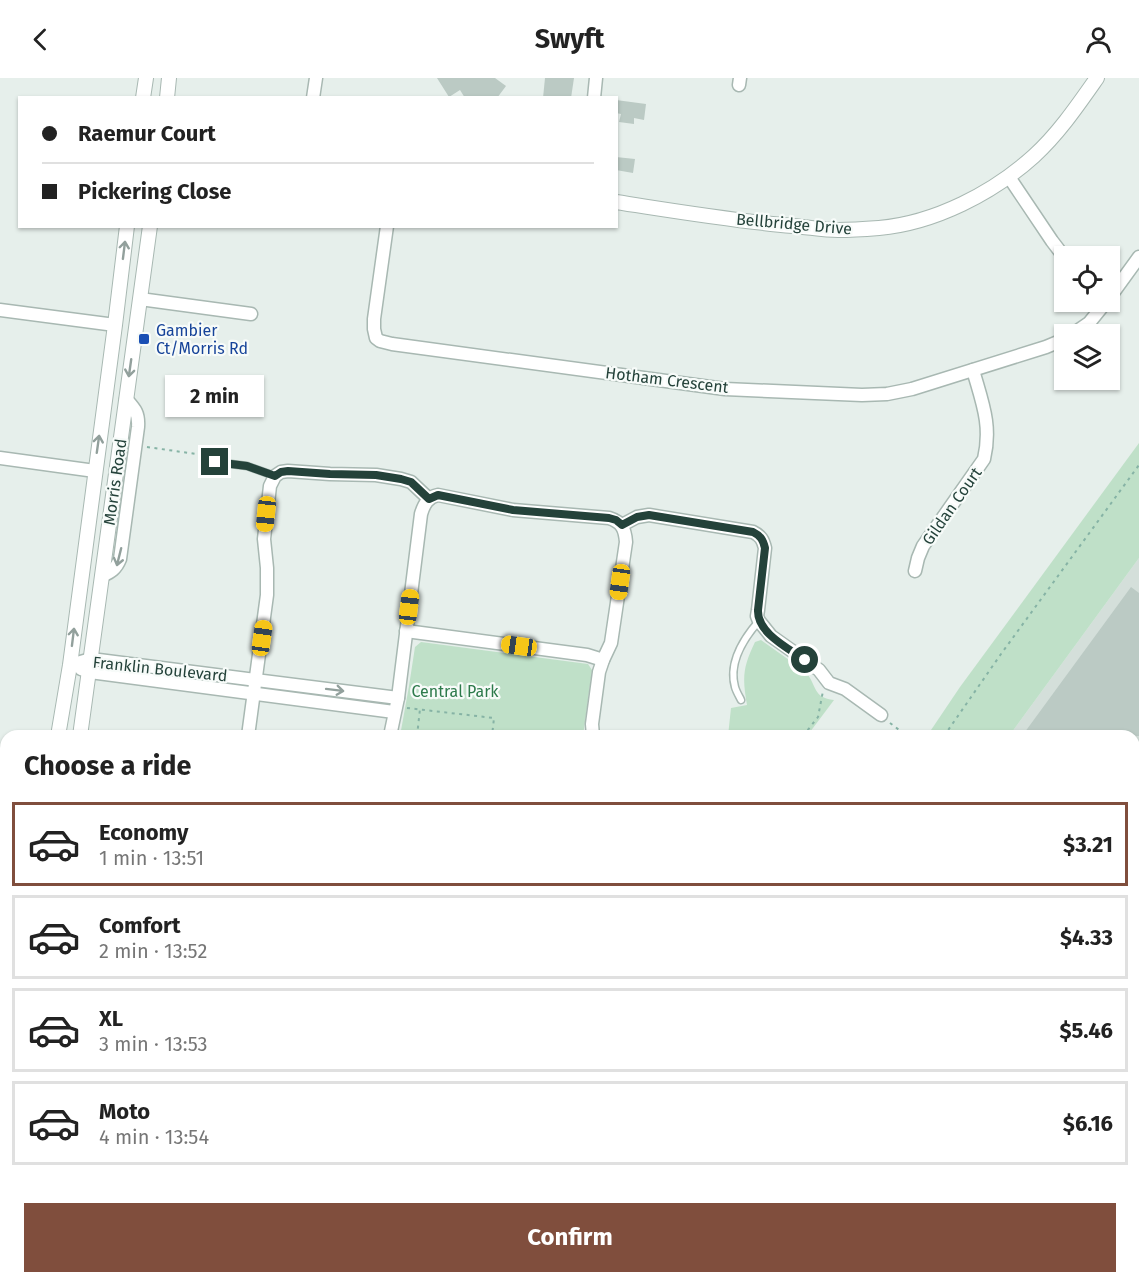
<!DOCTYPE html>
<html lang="en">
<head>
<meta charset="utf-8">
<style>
	body { margin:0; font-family:"Fira Sans",sans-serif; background:#f2f2f2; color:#222; height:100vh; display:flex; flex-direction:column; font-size:22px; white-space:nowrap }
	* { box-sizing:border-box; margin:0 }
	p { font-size:20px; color:#767676 }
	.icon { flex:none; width:33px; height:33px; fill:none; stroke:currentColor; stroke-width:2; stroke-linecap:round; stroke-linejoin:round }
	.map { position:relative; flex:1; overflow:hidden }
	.side { position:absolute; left:0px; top:652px; width:1140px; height:554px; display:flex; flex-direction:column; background:#fff; border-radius:18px 18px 0 0; box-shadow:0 2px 4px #0004 }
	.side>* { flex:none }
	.guide { position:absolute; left:18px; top:18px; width:600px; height:132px; border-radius:0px; box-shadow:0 2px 4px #0004; display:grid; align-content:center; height:132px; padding:0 24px; background:#fff }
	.fabs { position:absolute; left:1054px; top:168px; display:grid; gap:12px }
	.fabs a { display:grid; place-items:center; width:66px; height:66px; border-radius:0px; background:#fff; box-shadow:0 2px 4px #0004; font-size:30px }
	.end { position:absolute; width:27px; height:27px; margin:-14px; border:8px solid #24423a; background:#fff; box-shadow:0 0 0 3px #fff }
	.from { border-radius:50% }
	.bubble { position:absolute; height:42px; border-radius:0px; background:#fff; box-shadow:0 2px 4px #0004; font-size:20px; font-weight:700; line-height:42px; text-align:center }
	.car { position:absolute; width:18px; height:36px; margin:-18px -9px; border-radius:8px; box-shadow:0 0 4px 2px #0007; background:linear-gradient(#f5c518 24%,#345 0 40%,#f5c518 0 76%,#345 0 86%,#f5c518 0) }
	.guide b { display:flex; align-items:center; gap:21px; height:57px; font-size:22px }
	.guide b+b { border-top:2px solid #e0e0e0 }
	.guide i { width:15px; height:15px; background:#222 }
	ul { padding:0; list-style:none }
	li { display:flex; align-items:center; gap:18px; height:84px; margin:0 12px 9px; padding:0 12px; border:3px solid #e0e0e0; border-radius:0px }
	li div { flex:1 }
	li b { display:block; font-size:22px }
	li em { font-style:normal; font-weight:700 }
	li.current { border-color:#804e3d }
	li>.icon { width:54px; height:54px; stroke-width:1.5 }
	h2 { padding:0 24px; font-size:27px; line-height:72px }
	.cta { display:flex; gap:12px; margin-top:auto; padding:12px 24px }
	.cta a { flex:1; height:69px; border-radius:0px; background:#804e3d; color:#fff; font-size:24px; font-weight:700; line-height:69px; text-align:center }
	header { display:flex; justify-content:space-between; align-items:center; height:78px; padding:0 24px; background:#fff; font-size:27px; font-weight:700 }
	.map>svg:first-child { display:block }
</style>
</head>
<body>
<header><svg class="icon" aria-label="back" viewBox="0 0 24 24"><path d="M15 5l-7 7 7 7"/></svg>Swyft<svg class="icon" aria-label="person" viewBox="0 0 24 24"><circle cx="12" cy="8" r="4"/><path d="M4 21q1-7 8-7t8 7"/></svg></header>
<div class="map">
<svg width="1139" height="1205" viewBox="0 0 1139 1205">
	<rect width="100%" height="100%" fill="#e6efeb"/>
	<g fill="#d4dfda">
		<path d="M1139,480V813L1134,815V658H1009Z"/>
		<path d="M1139,929V1098L1134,1101V931Z"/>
		<path d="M6,1180V1200H351L341,1205H3Z"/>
		<path d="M505,1200H926L927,1205H495Z"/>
	</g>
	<g fill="#bfe0c8">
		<path d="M1139,365V480L1009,658H927L960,609Z"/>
		<path d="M761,562L806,594C817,608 813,620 834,622L807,658H728L731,630L747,627C742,599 743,589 755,564Z"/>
		<path d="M421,564L588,586L592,592L583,658H400L409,608L415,569Z"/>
		<path d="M1139,1155V1205H1041L1051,1200H1134V1158Z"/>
	</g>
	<g fill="#bbcac4">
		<path d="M437,0H495L506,8L497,20H465L460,12L449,19Z"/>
		<path d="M545,0H574L571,20H543Z"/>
		<path d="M616,22L646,26L644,42L634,40V46L619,44L621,36L616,35Z"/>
		<path d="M616,79L635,81L633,95L616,92Z"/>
		<path d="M1131,509L1139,515V658H1022Z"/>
	</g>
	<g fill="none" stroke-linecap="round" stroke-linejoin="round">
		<defs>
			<g id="service">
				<path d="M215,384L247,388L275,398"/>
				<path d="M741,622C739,618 736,613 735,609C728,584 744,560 759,543"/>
				<path d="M1134,735L1139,728"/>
				<path d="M1134,738L1139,747"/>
				<path d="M0,932L3,943L6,948"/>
				<path d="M517,1200L519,1205"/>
				<path d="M528,1200L530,1205L540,1200"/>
				<path d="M814,1200L817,1205"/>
				<path d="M494,1205L496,1200"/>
				<path d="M662,1205L672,1200"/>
				<path d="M896,1205L897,1200"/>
			</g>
			<g id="minor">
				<path d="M739,7L740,0"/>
				<path d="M313,20L316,0"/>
				<path d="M594,20L596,0"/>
				<path d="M1009,99L1052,163L1065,180"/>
				<path d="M387,148L374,241V251L376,260L380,263L392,266L725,311L862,317L887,316L912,311L1046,269L1065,261"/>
				<path d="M1110,219L1139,179"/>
				<path d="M140,221L251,236"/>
				<path d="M0,232L115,247"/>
				<path d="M1073,256L1089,245L1106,224"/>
				<path d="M0,380L95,393"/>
				<path d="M622,447L637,439L649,437L753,454C761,458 763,462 765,470L758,532L757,538L759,543L771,558L819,592L829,605L845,611L881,637"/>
				<path d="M915,493L918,480L923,468L984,381C992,347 982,324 973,292"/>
				<path d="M102,498C111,494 116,491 120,481L138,349C139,335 135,331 126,321"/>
				<path d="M406,553L587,577L603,582"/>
				<path d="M70,587L91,581L398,620"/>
				<path d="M81,591L90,594L394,634"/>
				<path d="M248,658L267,517V490L264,461L270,408L275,398L281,394L288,393L330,396L376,397L401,401L411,404L429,421"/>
				<path d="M390,658L398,620L421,436C424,426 428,419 438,417L513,432L609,440C622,444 625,451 626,464L611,565L603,582L599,594L592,646L593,658"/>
				<path d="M0,846L6,847"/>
				<path d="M0,926L6,882"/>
			</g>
			<g id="tertiary">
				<path d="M143,20L146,0"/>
				<path d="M167,20L169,0"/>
				<path d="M616,124C675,133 734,143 793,148C808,149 823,152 838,152C852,152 866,151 879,150C935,145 993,115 1034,78C1059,55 1078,27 1097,0"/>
				<path d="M58,658L70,587L115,247L127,148"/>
				<path d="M80,658L150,148"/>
				<path d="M0,1035L6,999"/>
				<path d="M0,1129L6,1081"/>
				<path d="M441,1205L451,1200"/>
				<path d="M465,1205L475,1200"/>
			</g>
			<g id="primary">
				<path d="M1134,846L1139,843"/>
				<path d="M1134,875L1139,872"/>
				<path d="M0,986L6,987"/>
				<path d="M0,1017H6"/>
				<path d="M974,1200L976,1205"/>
			</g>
		</defs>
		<use href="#service" stroke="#a8b8b2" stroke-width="9"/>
		<use href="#minor" stroke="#a8b8b2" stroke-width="15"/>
		<use href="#tertiary" stroke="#a8b8b2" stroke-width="16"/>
		<use href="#primary" stroke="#c2cac8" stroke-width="21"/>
		<g stroke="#86b3a5" stroke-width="2" stroke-dasharray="3 4.5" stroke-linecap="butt">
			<path d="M147,369L210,378"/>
			<path d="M407,630L494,640L492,658"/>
			<path d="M890,645L907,658"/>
			<path d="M402,656L420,658"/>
			<path d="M417,658L420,631"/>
			<path d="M803,658L818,639L823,613"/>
			<path d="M944,658L1001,576L1139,387"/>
			<path d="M1134,817L1139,815"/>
			<path d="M1134,921L1139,918"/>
			<path d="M1134,1188L1139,1185"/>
			<path d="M419,1205L429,1200"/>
			<path d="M1099,1205L1109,1200"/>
		</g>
		<use href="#service" stroke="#fff" stroke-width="6"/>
		<use href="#minor" stroke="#fff" stroke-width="12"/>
		<use href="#tertiary" stroke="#fff" stroke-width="14"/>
		<use href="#primary" stroke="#6aa596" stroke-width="18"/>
		<g stroke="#5f7d75" stroke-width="4" stroke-dasharray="12 6" stroke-linecap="butt">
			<path d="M1134,1130L1139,1128"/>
			<path d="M1134,1149L1139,1147"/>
			<path d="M988,1205L998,1200"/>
			<path d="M1009,1205L1019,1200"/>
			<path d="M1025,1205L1035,1200"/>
		</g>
		<defs>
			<path id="primary-bridge" d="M995,1200L997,1205"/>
		</defs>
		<use href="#primary-bridge" stroke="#c2cac8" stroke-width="21" stroke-linecap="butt"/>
		<use href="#primary-bridge" stroke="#6aa596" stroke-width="18"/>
	</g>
	<defs><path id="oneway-shaft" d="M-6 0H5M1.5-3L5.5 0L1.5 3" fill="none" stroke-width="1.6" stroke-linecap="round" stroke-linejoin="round" transform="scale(1.5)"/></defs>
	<g stroke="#92a09c">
		<use href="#oneway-shaft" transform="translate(124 172) rotate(-83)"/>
		<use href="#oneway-shaft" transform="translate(130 290) rotate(98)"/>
		<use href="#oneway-shaft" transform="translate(98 366) rotate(-82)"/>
		<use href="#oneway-shaft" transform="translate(119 479) rotate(104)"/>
		<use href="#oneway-shaft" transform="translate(73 559) rotate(-83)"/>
		<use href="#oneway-shaft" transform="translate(335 612) rotate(7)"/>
	</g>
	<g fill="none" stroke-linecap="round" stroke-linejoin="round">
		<path stroke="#24423a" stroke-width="8" d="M215,384L247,388L275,398L281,394L288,393L330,396L376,397L401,401L411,404L429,421L438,417L513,432L609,440L616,442L622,447L637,439L649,437L753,454C761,458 763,462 765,470L758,532C757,555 788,570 805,582"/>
	</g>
	<rect fill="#1a4fb4" stroke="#f7fbf9" stroke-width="2" x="138" y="255" width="12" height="12" rx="3"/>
	<g text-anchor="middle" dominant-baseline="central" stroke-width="4.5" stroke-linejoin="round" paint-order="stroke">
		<g font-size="16" fill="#24423a" stroke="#f7fbf9">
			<text transform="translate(794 146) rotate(5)">Bellbridge Drive</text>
			<text transform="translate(667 302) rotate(7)">Hotham Crescent</text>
			<text transform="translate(115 404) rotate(-82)">Morris Road</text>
			<text transform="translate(952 428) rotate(-55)">Gildan Court</text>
			<text transform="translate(160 591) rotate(6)">Franklin Boulevard</text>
		</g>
		<g font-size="16" fill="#164399" stroke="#f7fbf9" text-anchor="start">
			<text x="156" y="252">Gambier<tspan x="156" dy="18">Ct/Morris Rd</tspan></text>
		</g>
		<g font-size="16" fill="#2d7a4b" stroke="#f7fbf9">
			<text x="455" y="613">Central Park</text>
		</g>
	</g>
</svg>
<div class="fabs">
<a><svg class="icon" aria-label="locate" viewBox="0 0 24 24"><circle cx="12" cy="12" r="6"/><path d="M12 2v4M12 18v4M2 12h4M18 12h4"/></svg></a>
<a><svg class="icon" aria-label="layers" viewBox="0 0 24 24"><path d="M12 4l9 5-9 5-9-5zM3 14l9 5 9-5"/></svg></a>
</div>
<i class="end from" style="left:805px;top:582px"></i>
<i class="end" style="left:215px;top:384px"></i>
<div class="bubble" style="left:165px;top:297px;width:99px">2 min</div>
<i class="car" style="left:266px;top:436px;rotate:186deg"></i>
<i class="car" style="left:620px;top:504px;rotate:188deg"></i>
<i class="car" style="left:409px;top:529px;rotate:7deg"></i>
<i class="car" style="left:262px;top:560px;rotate:8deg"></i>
<i class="car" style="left:519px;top:568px;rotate:278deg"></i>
<div class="guide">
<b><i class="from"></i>Raemur Court</b>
<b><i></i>Pickering Close</b>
</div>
<section class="side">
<h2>Choose a ride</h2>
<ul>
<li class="current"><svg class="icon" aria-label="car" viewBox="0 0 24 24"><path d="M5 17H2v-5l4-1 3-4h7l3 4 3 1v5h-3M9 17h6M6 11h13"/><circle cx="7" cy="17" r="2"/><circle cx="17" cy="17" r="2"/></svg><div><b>Economy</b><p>1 min · 13:51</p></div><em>$3.21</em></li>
<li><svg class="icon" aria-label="car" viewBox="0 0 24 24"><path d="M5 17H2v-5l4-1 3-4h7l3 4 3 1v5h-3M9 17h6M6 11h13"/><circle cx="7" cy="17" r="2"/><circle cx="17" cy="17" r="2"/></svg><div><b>Comfort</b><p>2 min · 13:52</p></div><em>$4.33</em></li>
<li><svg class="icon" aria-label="car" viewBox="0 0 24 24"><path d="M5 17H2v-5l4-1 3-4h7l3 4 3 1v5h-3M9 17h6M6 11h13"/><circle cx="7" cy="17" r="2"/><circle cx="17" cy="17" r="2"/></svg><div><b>XL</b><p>3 min · 13:53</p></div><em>$5.46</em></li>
<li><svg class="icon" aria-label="car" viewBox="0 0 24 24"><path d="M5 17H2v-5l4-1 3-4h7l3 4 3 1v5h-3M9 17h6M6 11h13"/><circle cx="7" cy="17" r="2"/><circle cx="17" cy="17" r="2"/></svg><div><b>Moto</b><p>4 min · 13:54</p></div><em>$6.16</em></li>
</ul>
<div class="cta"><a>Confirm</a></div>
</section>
</div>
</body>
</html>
